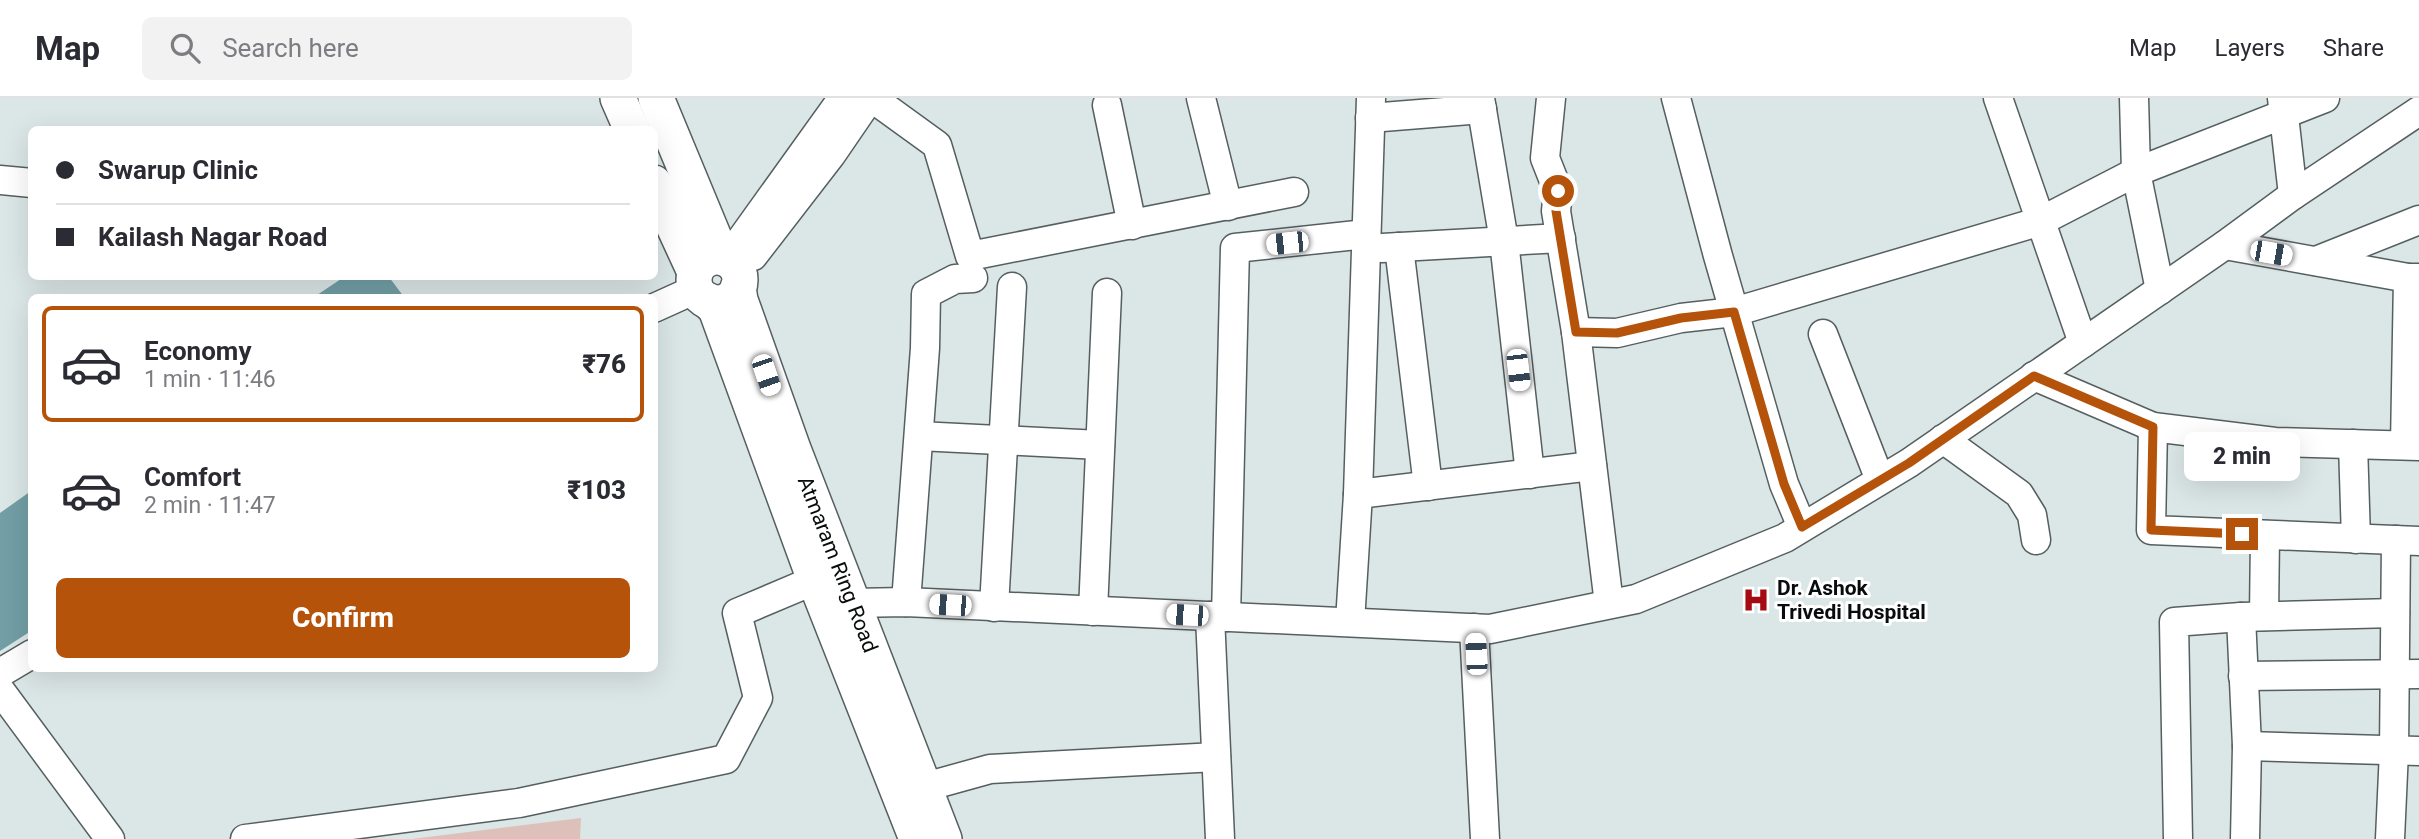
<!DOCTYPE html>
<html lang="en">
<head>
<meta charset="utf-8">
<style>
	body { margin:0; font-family:Roboto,sans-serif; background:#f2f2f3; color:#2b2b33; height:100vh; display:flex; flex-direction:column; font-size:26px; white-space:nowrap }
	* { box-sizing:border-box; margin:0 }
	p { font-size:23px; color:#7c7c81 }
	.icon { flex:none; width:38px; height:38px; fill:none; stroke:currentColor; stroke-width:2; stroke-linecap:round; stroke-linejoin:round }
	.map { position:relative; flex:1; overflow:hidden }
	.details { position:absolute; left:28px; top:196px; width:630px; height:378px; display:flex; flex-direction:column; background:#fff; border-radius:10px; box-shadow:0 7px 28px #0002 }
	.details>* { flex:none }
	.banner { position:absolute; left:28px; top:28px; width:630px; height:154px; border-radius:10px; box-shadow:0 7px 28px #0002; display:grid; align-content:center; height:154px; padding:0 28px; background:#fff }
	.end { position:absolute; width:32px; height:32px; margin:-16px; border:9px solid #b45309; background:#fff; box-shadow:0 0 0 4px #fff }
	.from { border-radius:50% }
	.bubble { position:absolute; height:49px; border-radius:10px; background:#fff; box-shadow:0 7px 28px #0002; font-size:23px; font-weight:800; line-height:49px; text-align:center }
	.car { position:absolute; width:21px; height:42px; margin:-21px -10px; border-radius:9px; box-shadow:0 0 5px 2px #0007; background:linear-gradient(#fff 24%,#345 0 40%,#fff 0 76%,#345 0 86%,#fff 0) }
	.banner b { display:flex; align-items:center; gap:24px; height:66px; font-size:26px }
	.banner b+b { border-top:2px solid #e1e1e2 }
	.banner i { width:18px; height:18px; background:#2b2b33 }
	ul { padding:12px 0 0; list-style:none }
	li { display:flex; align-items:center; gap:21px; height:116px; margin:0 14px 10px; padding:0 14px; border:4px solid transparent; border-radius:10px }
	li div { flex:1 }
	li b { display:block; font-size:26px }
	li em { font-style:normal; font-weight:800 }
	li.on { border-color:#b45309 }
	li>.icon { width:63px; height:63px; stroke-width:1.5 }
	.cta { display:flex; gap:14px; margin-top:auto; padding:14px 28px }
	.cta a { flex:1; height:80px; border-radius:10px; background:#b45309; color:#fff; font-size:28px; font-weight:800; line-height:80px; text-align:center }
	header { display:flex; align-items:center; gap:42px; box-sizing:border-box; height:98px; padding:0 35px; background:#fff; border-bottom:2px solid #e1e1e2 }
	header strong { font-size:33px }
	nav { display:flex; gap:38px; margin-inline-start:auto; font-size:24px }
	.search { width:490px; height:63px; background:#f2f2f3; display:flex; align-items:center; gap:18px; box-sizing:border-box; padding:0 24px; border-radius:10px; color:#7c7c81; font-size:26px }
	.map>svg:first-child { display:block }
</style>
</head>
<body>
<header>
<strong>Map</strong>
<div class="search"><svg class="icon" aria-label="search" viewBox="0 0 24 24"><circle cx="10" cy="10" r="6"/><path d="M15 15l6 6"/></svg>Search here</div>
<nav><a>Map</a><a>Layers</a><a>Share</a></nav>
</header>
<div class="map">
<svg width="2419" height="741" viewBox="0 0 2419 741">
	<rect width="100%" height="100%" fill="#dbe6e7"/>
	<path fill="#dec0bb" d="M581,720L580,741H412Z"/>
	<g fill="#729ea5">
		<path d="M344,179H389L404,199H314Z"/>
		<path d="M31,393V533L0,553V415Z"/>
	</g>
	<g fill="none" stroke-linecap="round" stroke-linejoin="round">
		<defs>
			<g id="minor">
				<path d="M872,0L937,47L970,158L1294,94"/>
				<path d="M1201,0L1228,108"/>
				<path d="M1480,0L1504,143L1530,376"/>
				<path d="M1551,0L1545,60L1558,93L1556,113L1576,234L1609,506"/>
				<path d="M1676,0L1718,158L1784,386L1802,429"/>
				<path d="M1998,0L2083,245"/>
				<path d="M2134,0L2136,74L2160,192"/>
				<path d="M2282,0L2293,97"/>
				<path d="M1107,7L1132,127"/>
				<path d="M1370,20L1482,11"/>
				<path d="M0,82L32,85"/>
				<path d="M2225,147L2408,180H2419"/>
				<path d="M1399,149L1428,388"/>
				<path d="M1382,150L1561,140"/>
				<path d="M753,158L831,57L870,0"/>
				<path d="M2316,163L2419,122"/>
				<path d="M654,210L696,191"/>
				<path d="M1576,234L1617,235L1681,220L1734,214L2041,123L2136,74L2325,0"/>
				<path d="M1823,236L1880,382"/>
				<path d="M2034,278L2153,329L2275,344L2419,348"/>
				<path d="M2153,329L2151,432L2419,443"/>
				<path d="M919,338L1100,347"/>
				<path d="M1943,341L2019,396L2032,417L2036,442"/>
				<path d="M2353,346L2356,441"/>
				<path d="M2405,347L2408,180"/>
				<path d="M1358,396L1592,368"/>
				<path d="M906,504L925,250L926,196L955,181L973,180"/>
				<path d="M851,505L906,504L1490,531L1636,501L1785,440L1909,365L2225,147L2293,97L2419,13"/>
				<path d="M994,509L1012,189"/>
				<path d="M1093,513L1107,195"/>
				<path d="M1210,518L1220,741"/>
				<path d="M2264,518L2265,437"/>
				<path d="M1226,519L1235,150L1366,136"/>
				<path d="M2241,519L2247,648L2245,741"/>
				<path d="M1350,524L1358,396L1371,0"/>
				<path d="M1474,530L1485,741"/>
				<path d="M0,575L32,556"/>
				<path d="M2243,578L2419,576"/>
				<path d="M0,592L110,741"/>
				<path d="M2247,648L2419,653"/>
				<path d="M925,689L990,671L1216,659"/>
				<path d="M245,741L519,705L726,661L758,600L737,515L815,482"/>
				<path d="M2178,741L2174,524L2241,519L2395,515"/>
				<path d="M2390,741L2394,653L2396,442"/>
			</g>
			<g id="major">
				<path d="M618,0L632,32"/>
				<path d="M656,0L722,159"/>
				<path d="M654,85L695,174"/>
				<circle cx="717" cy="182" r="23"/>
				<path d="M730,163L847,0"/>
				<path id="s1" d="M738,190L740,202L793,351L944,741"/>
				<path d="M707,202L716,211L815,482L917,741"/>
			</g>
		</defs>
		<use href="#minor" stroke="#555f60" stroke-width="31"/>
		<use href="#major" stroke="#555f60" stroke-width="38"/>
		<use href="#minor" stroke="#fff" stroke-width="28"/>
		<use href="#major" stroke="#fff" stroke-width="35"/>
	</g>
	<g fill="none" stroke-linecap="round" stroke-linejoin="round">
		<path stroke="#b45309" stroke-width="9" d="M1558,93L1556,113L1576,234L1617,235L1681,220L1734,214L1784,386L1802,429L1909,365L2034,278L2153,329L2151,432L2242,436"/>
	</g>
	<defs>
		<symbol id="hospital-bare" viewBox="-9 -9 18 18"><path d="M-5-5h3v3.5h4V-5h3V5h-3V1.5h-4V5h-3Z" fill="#a40c11" stroke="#fff" stroke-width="2.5" paint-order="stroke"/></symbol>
	</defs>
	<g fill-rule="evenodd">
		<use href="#hospital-bare" x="1737" y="483" width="38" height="38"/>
	</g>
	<g text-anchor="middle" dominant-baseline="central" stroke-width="6" stroke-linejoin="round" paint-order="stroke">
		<g font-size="21" fill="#090c0d" stroke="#fff">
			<text stroke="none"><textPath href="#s1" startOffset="294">Atmaram Ring Road</textPath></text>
		</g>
		<g font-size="21" font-weight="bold" fill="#090c0d" stroke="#fff" text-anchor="start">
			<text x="1777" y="490">Dr. Ashok<tspan x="1777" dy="24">Trivedi Hospital</tspan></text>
		</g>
	</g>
</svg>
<i class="end from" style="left:1558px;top:93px"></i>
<i class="end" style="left:2242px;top:436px"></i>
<div class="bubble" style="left:2184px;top:334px;width:116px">2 min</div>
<i class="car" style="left:1287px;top:145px;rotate:264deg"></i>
<i class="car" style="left:2271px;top:155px;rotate:100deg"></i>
<i class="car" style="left:1518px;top:272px;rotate:173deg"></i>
<i class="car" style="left:766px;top:277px;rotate:161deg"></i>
<i class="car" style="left:950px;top:507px;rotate:273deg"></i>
<i class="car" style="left:1187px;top:517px;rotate:273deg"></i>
<i class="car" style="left:1476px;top:556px;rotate:357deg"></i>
<div class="banner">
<b><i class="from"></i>Swarup Clinic</b>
<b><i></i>Kailash Nagar Road</b>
</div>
<section class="details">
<ul>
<li class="on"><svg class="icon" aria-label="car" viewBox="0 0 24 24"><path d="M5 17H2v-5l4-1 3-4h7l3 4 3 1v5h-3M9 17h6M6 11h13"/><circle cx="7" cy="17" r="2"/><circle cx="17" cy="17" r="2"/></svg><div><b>Economy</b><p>1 min · 11:46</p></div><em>₹76</em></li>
<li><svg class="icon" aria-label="car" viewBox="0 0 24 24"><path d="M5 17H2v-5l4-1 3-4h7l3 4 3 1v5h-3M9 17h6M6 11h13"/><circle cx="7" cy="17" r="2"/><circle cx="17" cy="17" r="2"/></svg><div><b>Comfort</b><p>2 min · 11:47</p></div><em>₹103</em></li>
</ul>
<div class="cta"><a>Confirm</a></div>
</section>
</div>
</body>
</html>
